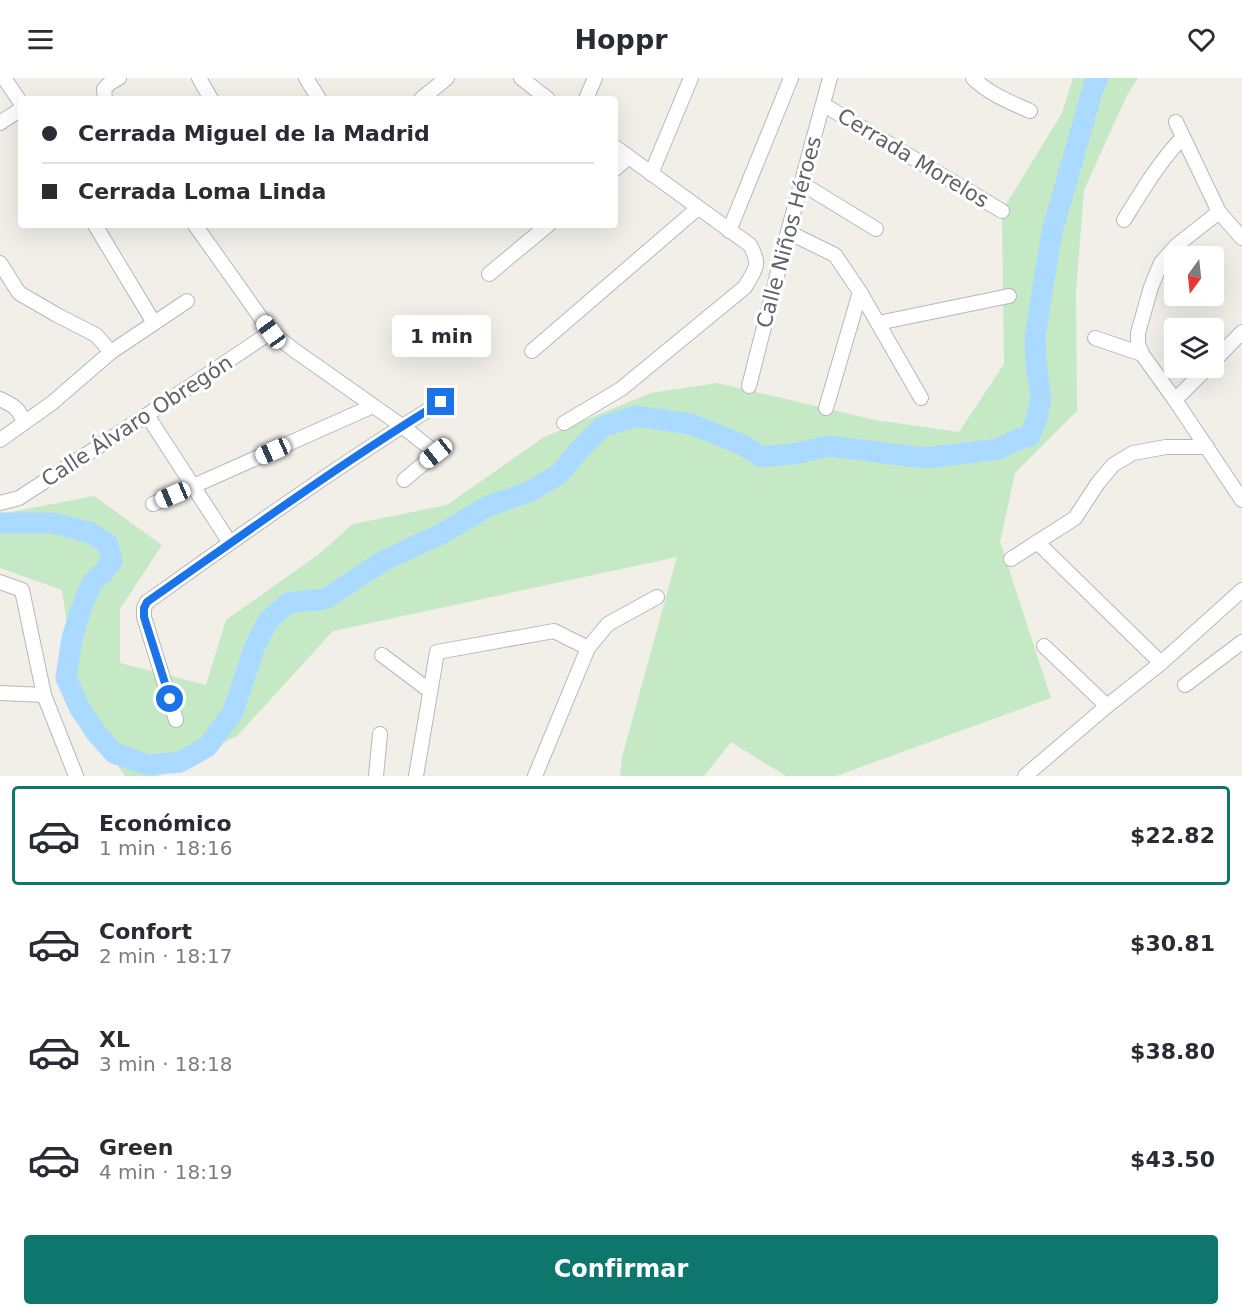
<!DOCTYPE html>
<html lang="es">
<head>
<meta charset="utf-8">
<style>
	body { margin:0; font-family:"DejaVu Sans",sans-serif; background:#f7f7f7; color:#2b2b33; height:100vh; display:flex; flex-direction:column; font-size:22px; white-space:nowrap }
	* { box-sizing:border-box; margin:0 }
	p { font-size:20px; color:#7c7c81 }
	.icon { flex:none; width:33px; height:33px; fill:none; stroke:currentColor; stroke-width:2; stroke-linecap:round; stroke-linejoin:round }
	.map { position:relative; height:698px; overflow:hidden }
	.panel { display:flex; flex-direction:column; background:#fff; flex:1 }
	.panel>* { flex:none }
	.top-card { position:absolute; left:18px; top:18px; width:600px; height:132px; border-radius:6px; box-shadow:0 6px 24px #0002; display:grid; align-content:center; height:132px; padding:0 24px; background:#fff }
	.needle { width:39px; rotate:195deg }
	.controls { position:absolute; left:1164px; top:168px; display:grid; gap:12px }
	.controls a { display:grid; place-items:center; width:60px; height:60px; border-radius:6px; background:#fff; box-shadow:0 6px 24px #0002; font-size:30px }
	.end { position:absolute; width:27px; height:27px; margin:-14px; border:8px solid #1a73e8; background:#fff; box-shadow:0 0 0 3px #fff }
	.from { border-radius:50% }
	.bubble { position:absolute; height:42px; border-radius:6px; background:#fff; box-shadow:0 6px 24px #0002; font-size:20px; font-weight:700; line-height:42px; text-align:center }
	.car { position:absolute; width:18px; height:36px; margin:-18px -9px; border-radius:8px; box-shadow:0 0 4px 2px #0007; background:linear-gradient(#fff 24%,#345 0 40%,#fff 0 76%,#345 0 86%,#fff 0) }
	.top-card b { display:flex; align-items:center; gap:21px; height:57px; font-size:22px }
	.top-card b+b { border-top:2px solid #e1e1e2 }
	.top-card i { width:15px; height:15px; background:#2b2b33 }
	ul { padding:10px 0 0; list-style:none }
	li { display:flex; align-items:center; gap:18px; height:99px; margin:0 12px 9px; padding:0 12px; border:3px solid transparent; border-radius:6px }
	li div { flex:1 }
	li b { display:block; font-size:22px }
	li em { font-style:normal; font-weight:700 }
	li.current { border-color:#0f766e }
	li>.icon { width:54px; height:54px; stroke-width:1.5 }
	.action { display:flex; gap:12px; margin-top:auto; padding:12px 24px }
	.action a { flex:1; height:69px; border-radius:6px; background:#0f766e; color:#fff; font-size:24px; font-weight:700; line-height:69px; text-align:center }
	header { display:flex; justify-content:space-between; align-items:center; height:78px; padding:0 24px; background:#fff; font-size:27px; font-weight:700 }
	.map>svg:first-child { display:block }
</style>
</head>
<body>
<header><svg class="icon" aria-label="menu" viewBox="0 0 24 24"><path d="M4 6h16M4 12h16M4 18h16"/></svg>Hoppr<svg class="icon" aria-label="heart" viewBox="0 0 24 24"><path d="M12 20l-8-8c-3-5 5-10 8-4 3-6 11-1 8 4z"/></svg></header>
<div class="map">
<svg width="1242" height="698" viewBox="0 0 1242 698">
	<rect width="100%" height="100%" fill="#f1efe8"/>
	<path fill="#c5e8c5" d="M1073,0H1138L1127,17L1084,112L1076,214L1077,333L1015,395L1000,464L1051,620L836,698H786L731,664L704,698H620L622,679L677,479L333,553L237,658L158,698H125L79,629L62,512L0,490V436L94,418L162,467L120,531V585L206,607L226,542L319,476L353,446L447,427L544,359L651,315L717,305L875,342L959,354L1004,286L1002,133L1062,35Z"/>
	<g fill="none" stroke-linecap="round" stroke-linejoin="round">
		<path stroke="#aadaff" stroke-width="21" d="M0,445H54L91,455L107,465L112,483L102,496L92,505L81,531L72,560L66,600L79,629L97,656L114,675L148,687L180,684L207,669L233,634L255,568L268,543L288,525L325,521L385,482L441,456L488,428L531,413L559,396L581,370L602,349L636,338L691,346L741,366L762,379L799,375L827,368L926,380L999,371L1014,363L1030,358L1037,339L1041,320L1036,285L1035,258L1052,154L1094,7L1098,0"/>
		<defs>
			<g id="street">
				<path d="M4,0L21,25"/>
				<path d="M199,0L211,21"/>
				<path d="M306,0L319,21"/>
				<path d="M521,0L548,21"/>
				<path d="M973,0C989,16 1010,24 1030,33"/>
				<path d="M105,21L104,11L110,5L119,0"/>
				<path d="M421,21L447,0"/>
				<path d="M586,21L595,0"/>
				<path d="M824,27L1002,133"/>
				<path d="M1176,44L1219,134L1242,160"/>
				<path d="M0,45L21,31"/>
				<path d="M615,91L629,79"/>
				<path d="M651,96L691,0"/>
				<path d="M801,105L876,151"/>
				<path d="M1219,134L1177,167L1161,185L1151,209L1138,255V266L1142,276L1175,322L1242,422"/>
				<path d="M1124,142C1142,113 1159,84 1183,59"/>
				<path d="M95,147L154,245"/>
				<path d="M195,147L271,254L294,272L402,348L436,375L404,402"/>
				<path d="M729,153L791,0"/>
				<path d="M788,154L835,177L860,214L921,320"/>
				<path d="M0,185L19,215L57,237L96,257L111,274"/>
				<path d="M489,196L548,147"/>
				<path d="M878,245L1009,218"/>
				<path d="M1095,260L1142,276"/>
				<path d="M532,273L698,130"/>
				<path d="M1214,283L1242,254"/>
				<path d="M749,308L788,154L830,0"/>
				<path d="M0,321C14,328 19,330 24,345"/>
				<path d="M1175,322L1207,290"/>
				<path d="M826,330L860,214"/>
				<path d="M147,337L230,465"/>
				<path d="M564,345L621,311L745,209C756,190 761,187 750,167L615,69"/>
				<path d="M0,362L52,325L111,274L187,223"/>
				<path d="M0,425L19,420L147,337L271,254"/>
				<path d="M153,426L373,328"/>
				<path d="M1037,464L1161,585"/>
				<path d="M1011,481L1075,440L1098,405L1113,387L1133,375L1166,369H1207"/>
				<path d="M0,504L22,512L44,617L76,698"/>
				<path d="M1044,568L1107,628"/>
				<path d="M382,577L430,613"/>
				<path d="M1185,607L1242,564"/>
				<path d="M0,615L44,617"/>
				<path d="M176,642L144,539V530L147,524C244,455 340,386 441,324"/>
				<path d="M376,698L380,656"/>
				<path d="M416,698L437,574L554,553L588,570"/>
				<path d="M535,698L588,570L608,546L657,519"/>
				<path d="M1025,698L1107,628L1161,585L1242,512"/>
			</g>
		</defs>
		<use href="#street" stroke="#b5b8bc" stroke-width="16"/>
		<use href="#street" stroke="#fff" stroke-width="14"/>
	</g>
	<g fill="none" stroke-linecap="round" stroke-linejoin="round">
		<path stroke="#1a73e8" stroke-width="8" d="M170,621L144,539V530L147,524C244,456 340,386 441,324"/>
	</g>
	<g text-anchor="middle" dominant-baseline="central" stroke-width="6" stroke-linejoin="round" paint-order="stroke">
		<g font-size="21" fill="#5f6368" stroke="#fff">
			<text transform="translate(913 80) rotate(31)">Cerrada Morelos</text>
			<text transform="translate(789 154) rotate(-75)">Calle Niños Héroes</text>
			<text transform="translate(137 343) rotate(-33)">Calle Álvaro Obregón</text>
		</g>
	</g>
</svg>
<div class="controls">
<a><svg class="needle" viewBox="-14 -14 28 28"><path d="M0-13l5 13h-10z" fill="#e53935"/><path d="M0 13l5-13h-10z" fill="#7c7c81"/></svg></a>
<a><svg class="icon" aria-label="layers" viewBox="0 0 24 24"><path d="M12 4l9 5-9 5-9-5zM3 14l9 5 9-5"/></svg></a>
</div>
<i class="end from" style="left:170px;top:621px"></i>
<i class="end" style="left:441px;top:324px"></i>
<div class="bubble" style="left:392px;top:237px;width:99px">1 min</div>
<i class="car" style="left:271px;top:254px;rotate:324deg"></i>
<i class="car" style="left:273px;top:373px;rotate:246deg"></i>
<i class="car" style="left:436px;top:375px;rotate:231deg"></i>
<i class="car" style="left:173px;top:417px;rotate:247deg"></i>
<div class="top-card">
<b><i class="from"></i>Cerrada Miguel de la Madrid</b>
<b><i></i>Cerrada Loma Linda</b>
</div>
</div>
<section class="panel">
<ul>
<li class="current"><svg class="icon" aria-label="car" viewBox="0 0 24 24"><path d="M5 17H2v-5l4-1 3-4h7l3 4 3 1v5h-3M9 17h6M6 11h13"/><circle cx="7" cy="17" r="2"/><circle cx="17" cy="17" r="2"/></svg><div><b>Económico</b><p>1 min · 18:16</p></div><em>$22.82</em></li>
<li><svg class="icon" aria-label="car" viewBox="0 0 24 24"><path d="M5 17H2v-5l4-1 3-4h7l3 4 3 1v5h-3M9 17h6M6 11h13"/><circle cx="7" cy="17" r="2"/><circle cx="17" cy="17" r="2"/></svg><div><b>Confort</b><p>2 min · 18:17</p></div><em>$30.81</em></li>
<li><svg class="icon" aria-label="car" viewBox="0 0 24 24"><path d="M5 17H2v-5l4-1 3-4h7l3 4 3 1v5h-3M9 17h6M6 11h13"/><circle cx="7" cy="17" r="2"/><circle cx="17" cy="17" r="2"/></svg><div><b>XL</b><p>3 min · 18:18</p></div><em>$38.80</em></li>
<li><svg class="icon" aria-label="car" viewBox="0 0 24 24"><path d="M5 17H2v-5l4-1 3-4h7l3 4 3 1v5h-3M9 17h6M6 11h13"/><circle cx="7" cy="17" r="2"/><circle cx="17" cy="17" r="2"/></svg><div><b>Green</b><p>4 min · 18:19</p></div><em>$43.50</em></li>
</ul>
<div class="action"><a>Confirmar</a></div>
</section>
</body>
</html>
